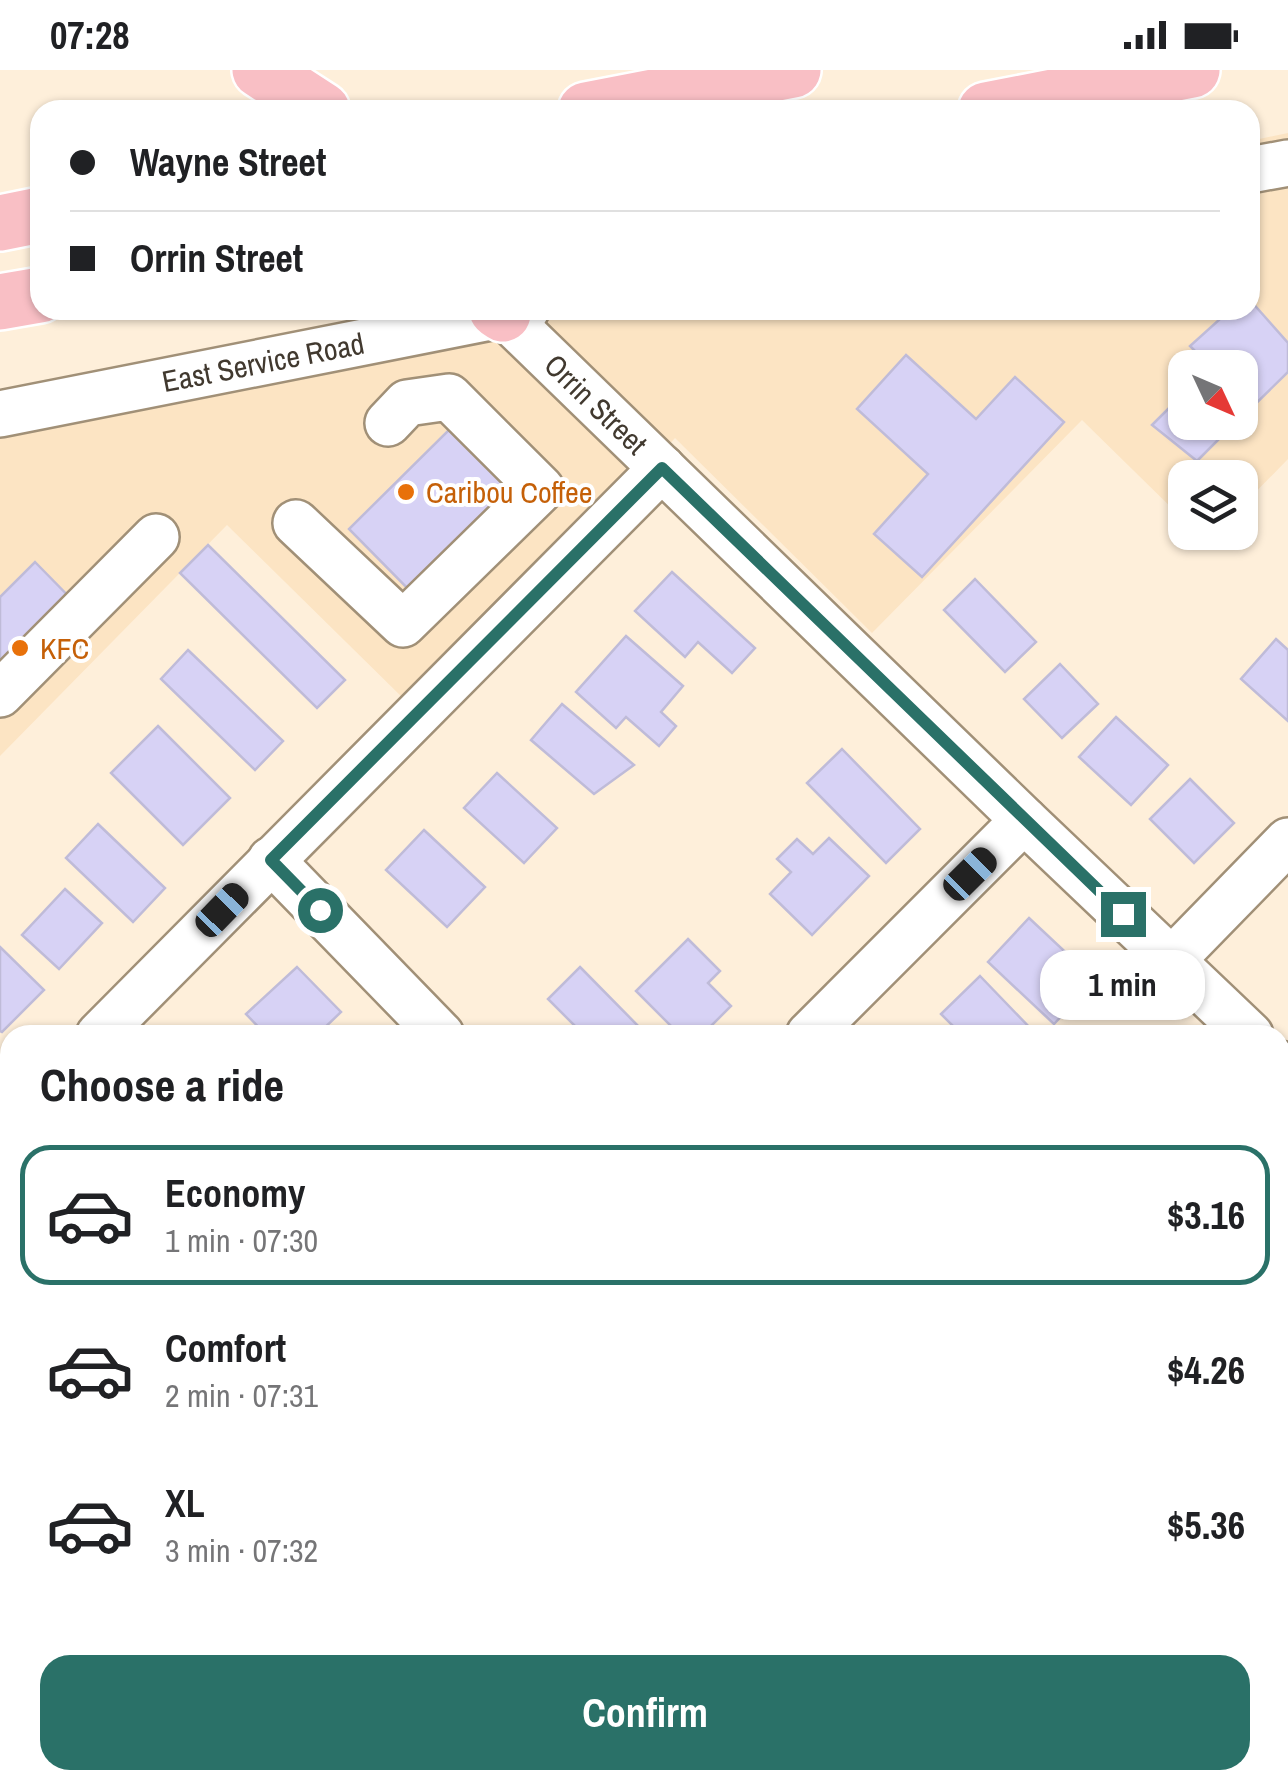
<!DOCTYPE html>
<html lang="en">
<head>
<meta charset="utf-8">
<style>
	body { margin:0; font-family:"Archivo Narrow",sans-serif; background:#f2f2f2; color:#202124; height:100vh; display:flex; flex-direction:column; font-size:38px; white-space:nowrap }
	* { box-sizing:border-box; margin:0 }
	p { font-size:32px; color:#757577 }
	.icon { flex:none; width:55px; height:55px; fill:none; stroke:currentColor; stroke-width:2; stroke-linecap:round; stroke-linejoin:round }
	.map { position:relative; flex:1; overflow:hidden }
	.drawer { position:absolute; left:0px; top:955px; width:1290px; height:765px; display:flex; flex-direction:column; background:#fff; border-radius:30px 30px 0 0; box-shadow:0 2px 8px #0004 }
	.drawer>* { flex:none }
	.guide { position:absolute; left:30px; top:30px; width:1230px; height:220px; border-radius:30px; box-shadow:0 2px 8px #0004; display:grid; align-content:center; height:220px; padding:0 40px; background:#fff }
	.needle { width:65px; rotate:134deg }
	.fabs { position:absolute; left:1168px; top:280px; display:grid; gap:20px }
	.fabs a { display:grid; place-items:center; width:90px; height:90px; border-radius:20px; background:#fff; box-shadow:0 2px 8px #0004; font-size:50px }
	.end { position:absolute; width:45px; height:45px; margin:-22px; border:12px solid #2a7168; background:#fff; box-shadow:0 0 0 5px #fff }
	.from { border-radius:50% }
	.bubble { position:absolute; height:70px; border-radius:30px; background:#fff; box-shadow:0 2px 8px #0004; font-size:32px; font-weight:800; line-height:70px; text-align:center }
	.car { position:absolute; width:30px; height:60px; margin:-30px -15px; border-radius:12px; box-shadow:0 0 8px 2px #0007; background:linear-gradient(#222 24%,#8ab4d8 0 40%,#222 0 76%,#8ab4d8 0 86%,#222 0) }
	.guide b { display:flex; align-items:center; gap:35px; height:95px; font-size:38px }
	.guide b+b { border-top:2px solid #e0e0e0 }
	.guide i { width:25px; height:25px; background:#202124 }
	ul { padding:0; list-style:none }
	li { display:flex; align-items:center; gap:30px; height:140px; margin:0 20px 15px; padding:0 20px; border:5px solid transparent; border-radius:30px }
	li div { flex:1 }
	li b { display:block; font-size:38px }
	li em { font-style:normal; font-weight:800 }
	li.on { border-color:#2a7168 }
	li>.icon { width:90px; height:90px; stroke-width:1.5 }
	h2 { padding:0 40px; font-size:45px; line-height:120px }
	.button { display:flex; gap:20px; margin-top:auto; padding:20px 40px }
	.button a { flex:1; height:115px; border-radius:30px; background:#2a7168; color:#fff; font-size:40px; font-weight:800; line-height:115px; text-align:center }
	.status { display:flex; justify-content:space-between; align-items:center; height:70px; padding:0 50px; background:#fff; direction:ltr }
	.status svg { height:28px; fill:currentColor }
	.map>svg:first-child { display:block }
</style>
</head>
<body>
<div class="status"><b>07:28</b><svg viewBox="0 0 49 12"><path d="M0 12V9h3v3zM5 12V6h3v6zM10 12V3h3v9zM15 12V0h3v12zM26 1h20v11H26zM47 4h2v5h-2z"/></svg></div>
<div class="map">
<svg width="1288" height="1720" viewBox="0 0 1288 1720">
	<rect width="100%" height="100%" fill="#feefda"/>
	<path fill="#fce4c3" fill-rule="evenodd" d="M1288,63V389L1240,438V408H1185V451L1082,350L872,563L675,368L647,399L408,633L227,455L0,686V330L473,240H1250V71ZM1185,298H1240V352H1185Z"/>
	<g fill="#d7d2f5" stroke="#bfbbd8" stroke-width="2.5">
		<path d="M1250,230L1288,273V302L1240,349V298H1209L1210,296L1190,276L1230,240H1250Z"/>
		<path d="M906,285L976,349L1015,307L1064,352L922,507L874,464L928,404L857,339Z"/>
		<path d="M1185,322V352H1236L1197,391L1152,355Z"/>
		<path d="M460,349L525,414L414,525L349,459Z"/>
		<path d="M208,475L345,610L317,638L180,503Z"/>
		<path d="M35,492L82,540L0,617V527Z"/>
		<path d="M672,502L755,578L732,603L698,572L685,587L635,541Z"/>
		<path d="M975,509L1036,572L1005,602L944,540Z"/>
		<path d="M626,566L683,616L661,642L676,656L659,676L626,647L616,658L576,622Z"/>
		<path d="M1276,569L1288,580V651L1241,609Z"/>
		<path d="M188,580L283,671L255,700L161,609Z"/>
		<path d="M1060,594L1098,634L1062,668L1024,629Z"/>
		<path d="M562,634L634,695L594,724L531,670Z"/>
		<path d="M1116,647L1168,695L1131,735L1079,687Z"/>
		<path d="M158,656L230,728L183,775L111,703Z"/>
		<path d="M842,679L920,759L886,793L807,713Z"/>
		<path d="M497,703L557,758L524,793L464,738Z"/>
		<path d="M1190,709L1234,753L1194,793L1150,749Z"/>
		<path d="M98,754L165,818L133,852L66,788Z"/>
		<path d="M424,760L485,817L447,857L386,800Z"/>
		<path d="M829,768L869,806L812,865L770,824L791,802L777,789L797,769L813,784Z"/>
		<path d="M65,819L102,853L59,899L22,865Z"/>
		<path d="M1029,848L1076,892L1062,907L1081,925L1054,954L988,892Z"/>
		<path d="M688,869L720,901L708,913L731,936L702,965H680L636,921Z"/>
		<path d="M0,877L44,920L2,962L0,961Z"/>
		<path d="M297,897L341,942L317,965H266L246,944Z"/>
		<path d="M580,897L647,965H584L548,929Z"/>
		<path d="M980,906L1033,961L1029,965H962L941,944Z"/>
		<path d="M0,1352L10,1363V1448L0,1437Z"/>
		<path d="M1288,1562V1720H1239L1242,1710H1280V1588Z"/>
		<path d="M10,1669V1694L0,1685V1681Z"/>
		<path d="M29,1710H71L68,1720H41Z"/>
		<path d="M128,1710H187L225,1720H123Z"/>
	</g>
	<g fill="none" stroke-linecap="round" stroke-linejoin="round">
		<defs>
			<g id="minor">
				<path d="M1250,100L1288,93"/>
				<path d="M503,244L1024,750L1250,965"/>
				<path d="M0,344L526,240"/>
				<path d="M296,453L403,554L541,419L449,327L407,333L388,353"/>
				<path d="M0,624L156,467"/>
				<path d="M271,790L441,965"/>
				<path d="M1172,890L1288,771"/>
				<path d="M99,965L662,398"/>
				<path d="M809,965L1024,750"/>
				<path d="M1280,994L1288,1002"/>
				<path d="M0,1066L10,1056"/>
				<path d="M0,1240L10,1250"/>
				<path d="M1280,1371L1288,1359"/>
				<path d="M0,1541L10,1544"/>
				<path d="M657,1710L698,1720"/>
				<path d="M374,1720L384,1710"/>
				<path d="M1169,1720L1171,1710"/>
			</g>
			<g id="highway">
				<path d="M260,0L322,40"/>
				<path d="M586,40L793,0"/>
				<path d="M986,40L1192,0"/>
				<path d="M0,153L40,145"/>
				<path d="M0,232L40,225"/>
				<path d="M497,240L503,244"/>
			</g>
		</defs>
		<use href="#minor" stroke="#a19077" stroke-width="50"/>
		<use href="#highway" stroke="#fff" stroke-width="60"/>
		<use href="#minor" stroke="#fff" stroke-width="45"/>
		<use href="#highway" stroke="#f9bfc5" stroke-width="55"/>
	</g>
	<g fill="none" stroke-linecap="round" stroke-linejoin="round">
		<path stroke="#2a7168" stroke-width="12" d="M320,840L271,790L662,398L1123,844"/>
	</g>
	<g fill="#e8710a" stroke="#fff" stroke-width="4">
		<circle cx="406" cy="422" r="10"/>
		<circle cx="20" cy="578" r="10"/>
	</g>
	<g text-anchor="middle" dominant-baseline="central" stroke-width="8" stroke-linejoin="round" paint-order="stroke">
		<g font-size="30" fill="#41392f" stroke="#fff">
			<text transform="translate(263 292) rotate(-11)">East Service Road</text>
			<text transform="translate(596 334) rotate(44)">Orrin Street</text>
		</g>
		<g font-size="30" fill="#c56008" stroke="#fff" text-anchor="start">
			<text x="426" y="422">Caribou Coffee</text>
			<text x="40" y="578">KFC</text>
		</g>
	</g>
</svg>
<div class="fabs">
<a><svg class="needle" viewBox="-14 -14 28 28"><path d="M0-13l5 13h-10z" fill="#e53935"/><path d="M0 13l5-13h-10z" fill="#757577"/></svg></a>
<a><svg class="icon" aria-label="layers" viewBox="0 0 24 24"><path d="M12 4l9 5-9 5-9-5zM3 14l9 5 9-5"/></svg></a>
</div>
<i class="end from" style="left:320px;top:840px"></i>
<i class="end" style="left:1123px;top:844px"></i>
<div class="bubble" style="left:1040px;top:880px;width:165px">1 min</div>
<i class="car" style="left:970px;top:804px;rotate:45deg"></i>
<i class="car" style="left:222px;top:840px;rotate:44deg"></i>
<div class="guide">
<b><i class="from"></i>Wayne Street</b>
<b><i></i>Orrin Street</b>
</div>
<section class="drawer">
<h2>Choose a ride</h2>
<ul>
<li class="on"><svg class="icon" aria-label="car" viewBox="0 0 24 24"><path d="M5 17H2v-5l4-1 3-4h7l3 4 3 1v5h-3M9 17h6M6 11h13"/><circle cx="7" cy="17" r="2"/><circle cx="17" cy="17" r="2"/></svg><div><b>Economy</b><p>1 min · 07:30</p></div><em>$3.16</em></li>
<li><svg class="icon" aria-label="car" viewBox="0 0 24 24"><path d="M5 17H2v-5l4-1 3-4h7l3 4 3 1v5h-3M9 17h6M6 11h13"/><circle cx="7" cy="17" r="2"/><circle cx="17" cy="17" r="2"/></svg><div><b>Comfort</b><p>2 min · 07:31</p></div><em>$4.26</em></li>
<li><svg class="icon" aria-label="car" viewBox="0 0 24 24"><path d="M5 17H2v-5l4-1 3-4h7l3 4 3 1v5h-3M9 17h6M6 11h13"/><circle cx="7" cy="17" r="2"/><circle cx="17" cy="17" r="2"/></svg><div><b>XL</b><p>3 min · 07:32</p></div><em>$5.36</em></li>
</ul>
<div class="button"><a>Confirm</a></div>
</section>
</div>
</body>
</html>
